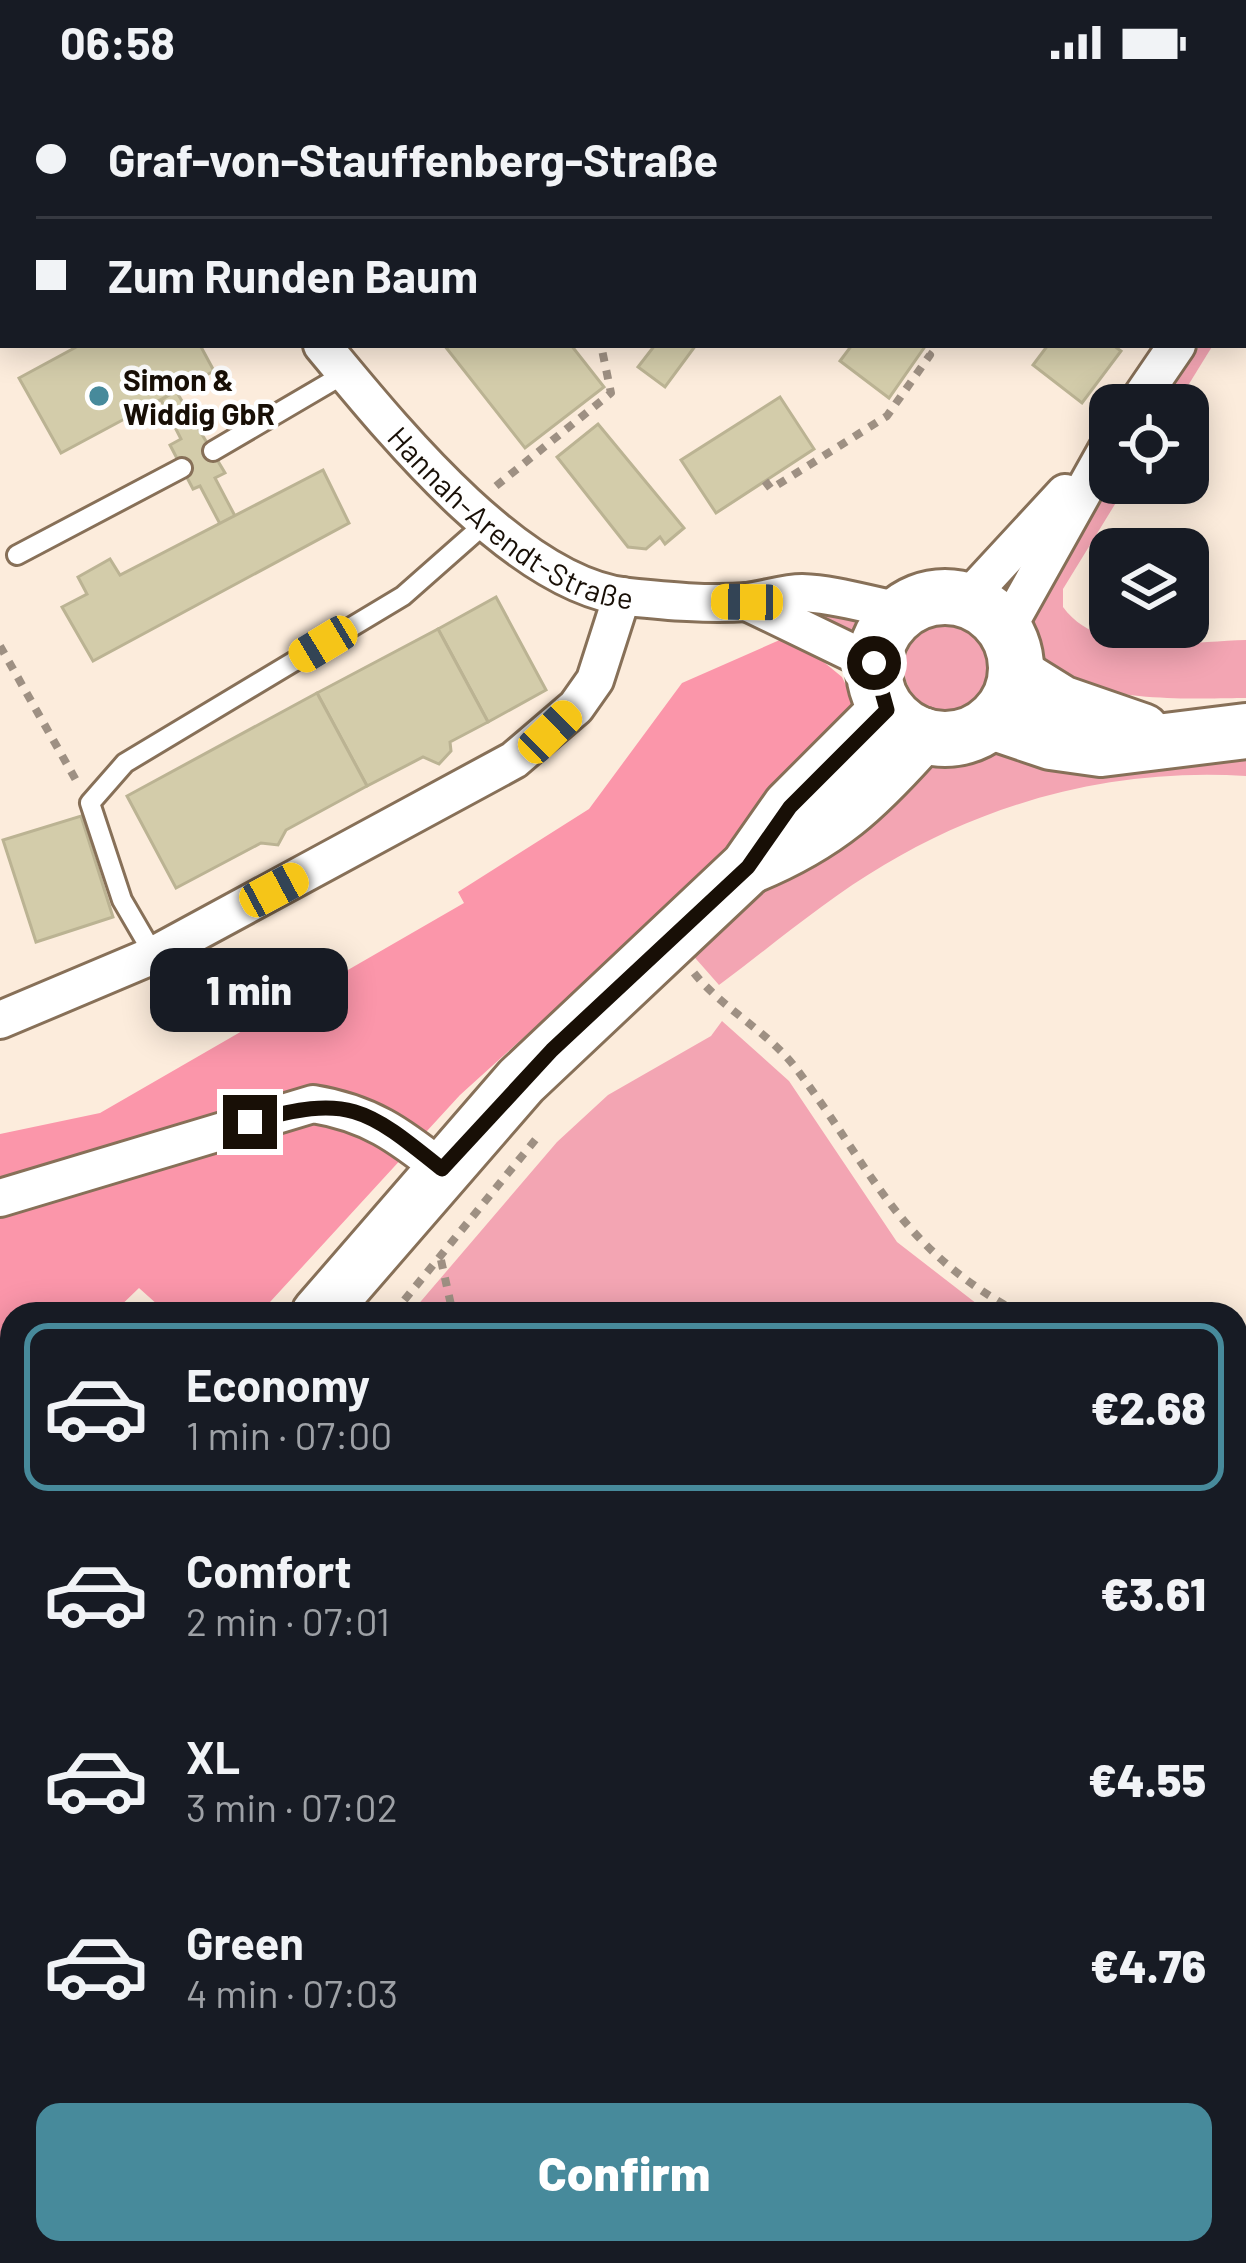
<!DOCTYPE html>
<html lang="en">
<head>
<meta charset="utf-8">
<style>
	body { margin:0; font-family:Barlow,sans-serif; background:#242831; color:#f1f3f6; height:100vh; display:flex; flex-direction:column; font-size:45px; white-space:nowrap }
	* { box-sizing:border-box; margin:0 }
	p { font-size:39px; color:#9ea1a6 }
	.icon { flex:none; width:66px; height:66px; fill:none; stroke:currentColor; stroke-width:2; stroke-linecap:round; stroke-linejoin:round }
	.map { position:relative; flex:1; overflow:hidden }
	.drawer { position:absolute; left:0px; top:1218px; width:1248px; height:963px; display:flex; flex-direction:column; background:#171b24; border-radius:36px 36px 0 0; box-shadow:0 6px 30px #0003 }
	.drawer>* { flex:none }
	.guide { position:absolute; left:0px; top:0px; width:1248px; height:264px; box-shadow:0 6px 30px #0003; display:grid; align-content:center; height:264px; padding:0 36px; background:#171b24 }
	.fabs { position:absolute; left:1089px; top:300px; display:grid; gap:24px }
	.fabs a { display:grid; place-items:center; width:120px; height:120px; border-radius:24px; background:#171b24; box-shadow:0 6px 30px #0003; font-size:60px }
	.end { position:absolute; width:54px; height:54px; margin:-27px; border:15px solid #180f06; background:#fff; box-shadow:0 0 0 6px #fff }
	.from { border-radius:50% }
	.bubble { position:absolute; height:84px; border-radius:24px; background:#171b24; box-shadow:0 6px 30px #0003; font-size:39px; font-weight:800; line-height:84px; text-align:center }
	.car { position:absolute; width:36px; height:72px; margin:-36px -18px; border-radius:15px; box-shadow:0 0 9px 3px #0007; background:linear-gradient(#f5c518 24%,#345 0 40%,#f5c518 0 76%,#345 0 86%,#f5c518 0) }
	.guide b { display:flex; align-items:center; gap:42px; height:114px; font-size:45px }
	.guide b+b { border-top:3px solid #363941 }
	.guide i { width:30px; height:30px; background:#f1f3f6 }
	ul { padding:21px 0 0; list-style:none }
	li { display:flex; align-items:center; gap:36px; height:168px; margin:0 24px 18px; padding:0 12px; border:6px solid transparent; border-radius:24px }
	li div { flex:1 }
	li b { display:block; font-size:45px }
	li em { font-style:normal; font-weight:800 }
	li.current { border-color:#478a9b }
	li>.icon { width:108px; height:108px; stroke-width:1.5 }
	.button { display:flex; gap:24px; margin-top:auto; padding:24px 36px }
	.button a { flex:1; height:138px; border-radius:24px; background:#478a9b; color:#fff; font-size:48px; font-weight:800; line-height:138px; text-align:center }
	.status { display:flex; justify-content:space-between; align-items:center; height:84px; padding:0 60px; background:#171b24; direction:ltr }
	.status svg { height:33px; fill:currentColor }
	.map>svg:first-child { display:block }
</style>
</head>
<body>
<div class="status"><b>06:58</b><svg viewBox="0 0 49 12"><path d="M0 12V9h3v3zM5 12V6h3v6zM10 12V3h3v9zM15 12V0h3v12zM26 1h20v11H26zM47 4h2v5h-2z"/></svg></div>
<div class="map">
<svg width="1246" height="2179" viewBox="0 0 1246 2179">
	<rect width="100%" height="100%" fill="#fcecdc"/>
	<g fill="#f3a5b3">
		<path d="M1200,261H1213L1176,321H1161Z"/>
		<path d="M1112,399H1128L1063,505V523C1101,575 1190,557 1246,556V614C1191,614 996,627 1039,519C1055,477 1088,437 1112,399Z"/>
		<path d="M807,519L871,540L865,552L798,530Z"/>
		<circle cx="947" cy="584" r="43"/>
		<path d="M1246,659V692C1119,684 994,715 884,781C826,815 773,861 719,901L682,859L928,673L998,663Z"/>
		<path d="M722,937L789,997L897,1158L990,1230H410L557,1058L608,1011L711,952Z"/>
		<path d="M1246,1261V2179H494L496,2169H1236V1263Z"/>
		<path d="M91,2169H487L484,2179H94Z"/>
	</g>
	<path fill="#fb96aa" d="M791,551L842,593L861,631L849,659L460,1011L259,1230H168L139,1204L112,1230H12V1325L0,1337V1050L100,1029L464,819L458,808L589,725L682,599Z"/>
	<g fill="#d3ccaa" stroke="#bbb393" stroke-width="3">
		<path d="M13,0H119L121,3H16Z"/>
		<path d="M3,73V139L0,141V74Z"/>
		<path d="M80,261H200L214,287L61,369L19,294Z"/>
		<path d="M444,261H571L604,303L525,364Z"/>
		<path d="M655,261H696L665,303L638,283Z"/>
		<path d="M852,261H926L889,314L840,277Z"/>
		<path d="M1048,261H1113L1121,267L1082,319L1033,281Z"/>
		<path d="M176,307L225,389L215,394L235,432L220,440L200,402L193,405L170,361L181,355L161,316Z"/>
		<path d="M780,313L814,365L716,429L681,376Z"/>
		<path d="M598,340L684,444L665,460L660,453L646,465L628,463L557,373Z"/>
		<path d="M323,386L349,439L93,577L62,523L87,510L78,493L110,475L120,491Z"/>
		<path d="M496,513L546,606L488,638L438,545Z"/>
		<path d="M438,545L488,638L450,658L451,667L439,680L423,673L367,702L317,609Z"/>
		<path d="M317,609L367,702L286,746L278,761L261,759L176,804L127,712Z"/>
		<path d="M81,732L113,833L36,858L3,756Z"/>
		<path d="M12,1358V1407L0,1381V1363Z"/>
		<path d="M9,1800L12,1801V1902L0,1899V1834Z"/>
		<path d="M0,1899L12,1902V1999L0,1996Z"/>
		<path d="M0,1996L12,1999V2102L0,2099Z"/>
	</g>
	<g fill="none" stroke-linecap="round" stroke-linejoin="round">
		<defs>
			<g id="lane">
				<path d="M213,367L346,289"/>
				<path d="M17,471L182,384"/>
				<path d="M154,871L122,816L90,719L125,679L403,512L488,437"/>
			</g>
			<g id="street">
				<path d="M902,0L906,3"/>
				<path d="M224,3V0"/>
				<path d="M283,3L287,0"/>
				<path d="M1123,3L1124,0"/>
				<path d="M1245,145L1246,144"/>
				<path d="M0,202L3,201"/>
				<path id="s1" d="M322,261C390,343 516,501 628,513C667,517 709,521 747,518C765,516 784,509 802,509C834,510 869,521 901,527"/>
				<path d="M1136,321L1177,261"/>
				<path d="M967,515L1065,409"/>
				<path d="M747,518L873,579"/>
				<path d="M1006,546L1110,360"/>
				<path d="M0,936L154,871L514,676L576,623L595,596L622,512"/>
				<path d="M0,1114L313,1020C369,1029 399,1051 442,1085"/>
			</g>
			<g id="secondary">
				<circle cx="945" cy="584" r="71"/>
				<path d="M1016,591L1061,619L1142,647"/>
				<path d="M992,638L1051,658L1101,665L1246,647"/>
				<path d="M750,782C828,750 866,714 922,651"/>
				<path d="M319,1230L521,997L748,783L790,723L887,626"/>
				<path d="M0,1684L12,1664"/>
			</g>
		</defs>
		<use href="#lane" stroke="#877058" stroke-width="24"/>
		<use href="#street" stroke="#877058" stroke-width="42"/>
		<use href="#secondary" stroke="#877058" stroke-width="60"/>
		<g stroke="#9e9083" stroke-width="8" stroke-dasharray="9 9" stroke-linecap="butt">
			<path d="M175,0L178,3"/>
			<path d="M765,397L771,405L887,332L930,271L923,266"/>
			<path d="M496,402L611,309L601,261"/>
			<path d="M0,562L77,698"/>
			<path d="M694,889C723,925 767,947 795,983C873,1086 897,1164 1021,1230"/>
			<path d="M441,1176L453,1230"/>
			<path d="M393,1230L540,1050"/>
			<path d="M1236,1251L1246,1249"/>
			<path d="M488,2179L491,2169"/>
		</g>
		<use href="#lane" stroke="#fff" stroke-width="18"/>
		<use href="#street" stroke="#fff" stroke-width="36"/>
		<use href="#secondary" stroke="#fff" stroke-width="54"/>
	</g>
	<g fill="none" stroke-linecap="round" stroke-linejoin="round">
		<path stroke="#180f06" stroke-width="15" d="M250,1038C349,1010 365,1023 442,1085L552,966L748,783L790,723L887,626L874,579"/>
	</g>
	<circle fill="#478a9b" stroke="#fff" stroke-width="4.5" cx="99" cy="312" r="12"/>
	<g text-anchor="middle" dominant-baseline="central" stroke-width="9" stroke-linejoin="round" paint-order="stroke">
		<g font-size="30" font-weight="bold" fill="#180f06" stroke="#fff" text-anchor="start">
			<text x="123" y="295">Simon &amp;<tspan x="123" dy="34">Widdig GbR</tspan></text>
		</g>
		<g font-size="30" fill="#180f06" stroke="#fff">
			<text stroke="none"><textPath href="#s1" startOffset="261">Hannah-Arendt-Straße</textPath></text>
		</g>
	</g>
</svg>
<div class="fabs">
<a><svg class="icon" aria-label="locate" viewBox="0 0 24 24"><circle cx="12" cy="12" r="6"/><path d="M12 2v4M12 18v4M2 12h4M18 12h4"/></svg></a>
<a><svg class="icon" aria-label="layers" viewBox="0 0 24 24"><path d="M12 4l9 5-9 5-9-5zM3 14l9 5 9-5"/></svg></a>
</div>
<i class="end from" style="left:874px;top:579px"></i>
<i class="end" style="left:250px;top:1038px"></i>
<div class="bubble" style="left:150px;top:864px;width:198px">1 min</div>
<i class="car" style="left:747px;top:518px;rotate:271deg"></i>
<i class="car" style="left:323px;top:560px;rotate:239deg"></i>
<i class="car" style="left:550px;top:648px;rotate:46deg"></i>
<i class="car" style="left:274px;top:806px;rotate:62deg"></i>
<div class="guide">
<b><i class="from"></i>Graf-von-Stauffenberg-Straße</b>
<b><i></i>Zum Runden Baum</b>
</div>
<section class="drawer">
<ul>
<li class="current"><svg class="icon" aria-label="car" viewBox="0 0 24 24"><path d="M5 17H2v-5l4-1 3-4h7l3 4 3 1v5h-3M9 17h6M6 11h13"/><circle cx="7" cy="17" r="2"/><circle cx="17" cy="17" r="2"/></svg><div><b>Economy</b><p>1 min · 07:00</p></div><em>€2.68</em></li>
<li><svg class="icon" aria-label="car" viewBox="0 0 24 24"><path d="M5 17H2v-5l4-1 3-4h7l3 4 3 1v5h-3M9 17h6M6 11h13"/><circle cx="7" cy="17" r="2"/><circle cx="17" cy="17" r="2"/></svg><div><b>Comfort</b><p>2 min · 07:01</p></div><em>€3.61</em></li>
<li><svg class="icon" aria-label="car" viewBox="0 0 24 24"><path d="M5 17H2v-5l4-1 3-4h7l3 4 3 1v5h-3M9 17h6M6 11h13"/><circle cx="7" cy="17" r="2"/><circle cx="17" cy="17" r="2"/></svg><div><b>XL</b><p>3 min · 07:02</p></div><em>€4.55</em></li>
<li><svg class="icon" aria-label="car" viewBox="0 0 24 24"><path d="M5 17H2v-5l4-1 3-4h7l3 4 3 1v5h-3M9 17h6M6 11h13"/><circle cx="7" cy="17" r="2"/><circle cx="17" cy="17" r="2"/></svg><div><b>Green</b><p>4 min · 07:03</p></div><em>€4.76</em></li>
</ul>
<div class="button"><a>Confirm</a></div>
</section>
</div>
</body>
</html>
